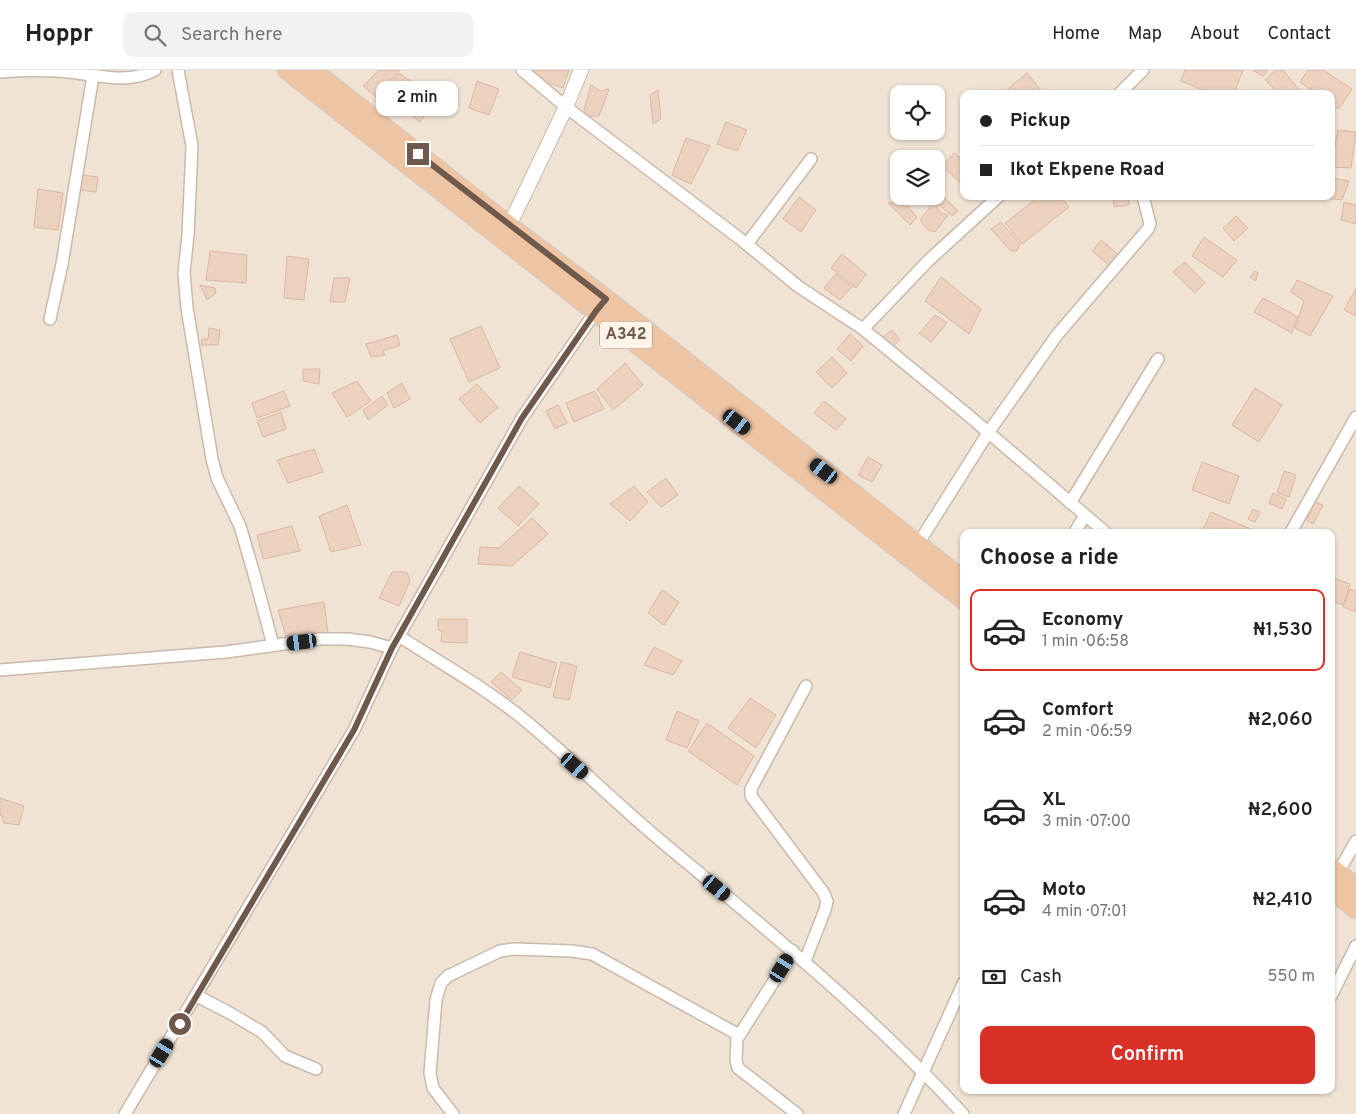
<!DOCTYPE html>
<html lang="en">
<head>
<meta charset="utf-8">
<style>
	body { margin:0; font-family:Overpass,sans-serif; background:#f2f2f2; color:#222; height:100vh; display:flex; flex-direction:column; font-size:19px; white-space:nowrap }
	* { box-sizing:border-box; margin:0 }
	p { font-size:16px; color:#767676 }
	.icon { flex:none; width:28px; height:28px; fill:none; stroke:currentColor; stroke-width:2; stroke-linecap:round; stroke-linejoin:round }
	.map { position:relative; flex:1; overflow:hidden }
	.side { position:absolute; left:960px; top:459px; width:375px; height:565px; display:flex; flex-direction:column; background:#fff; border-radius:10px; box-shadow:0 1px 4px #0004 }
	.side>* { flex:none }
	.hud { position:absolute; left:960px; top:20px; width:375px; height:110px; border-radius:10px; box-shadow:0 1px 4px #0004; display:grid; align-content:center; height:110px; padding:0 20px; background:#fff }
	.buttons { position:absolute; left:890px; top:15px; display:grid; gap:10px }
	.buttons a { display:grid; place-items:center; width:55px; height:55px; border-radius:10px; background:#fff; box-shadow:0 1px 4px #0004; font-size:25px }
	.end { position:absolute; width:22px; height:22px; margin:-11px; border:6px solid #6f594d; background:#fff; box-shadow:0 0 0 2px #fff }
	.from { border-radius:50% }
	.bubble { position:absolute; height:35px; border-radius:10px; background:#fff; box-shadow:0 1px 4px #0004; font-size:16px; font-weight:600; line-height:35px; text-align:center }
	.car { position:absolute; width:15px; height:30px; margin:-15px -8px; border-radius:6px; box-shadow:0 0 4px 1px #0007; background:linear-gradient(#222 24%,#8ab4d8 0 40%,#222 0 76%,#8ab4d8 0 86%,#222 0) }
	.hud b { display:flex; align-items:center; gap:18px; height:48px; font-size:19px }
	.hud b+b { border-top:1px solid #e0e0e0 }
	.hud i { width:12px; height:12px; background:#222 }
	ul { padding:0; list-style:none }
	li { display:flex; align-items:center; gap:15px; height:82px; margin:0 10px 8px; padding:0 10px; border:2px solid transparent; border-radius:10px }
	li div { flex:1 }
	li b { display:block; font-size:19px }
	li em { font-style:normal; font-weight:600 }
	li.current { border-color:#d93025 }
	li>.icon { width:45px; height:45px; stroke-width:1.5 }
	h2 { padding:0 20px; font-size:22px; line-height:60px }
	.pay { display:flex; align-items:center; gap:12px; height:55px; padding:0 20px; font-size:19px }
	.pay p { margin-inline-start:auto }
	.primary-button { display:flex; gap:10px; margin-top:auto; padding:10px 20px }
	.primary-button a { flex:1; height:58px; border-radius:10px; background:#d93025; color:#fff; font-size:20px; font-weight:600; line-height:58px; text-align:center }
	header { display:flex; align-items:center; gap:30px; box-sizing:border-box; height:70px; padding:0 25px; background:#fff; border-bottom:1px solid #e0e0e0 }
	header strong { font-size:24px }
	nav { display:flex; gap:28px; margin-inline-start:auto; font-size:18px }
	.search { width:350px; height:45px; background:#f2f2f2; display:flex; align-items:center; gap:12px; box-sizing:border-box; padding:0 18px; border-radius:10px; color:#767676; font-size:19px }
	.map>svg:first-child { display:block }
</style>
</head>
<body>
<header>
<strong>Hoppr</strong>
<div class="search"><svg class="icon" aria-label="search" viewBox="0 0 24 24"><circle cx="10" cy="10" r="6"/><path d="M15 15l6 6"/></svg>Search here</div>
<nav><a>Home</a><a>Map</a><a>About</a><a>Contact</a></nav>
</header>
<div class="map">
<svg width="1356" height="1044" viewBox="0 0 1356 1044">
	<rect width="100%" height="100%" fill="#f9f1e5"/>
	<path fill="#f0e3d4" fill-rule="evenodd" d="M0,0H1356V1044H0ZM899,24H936V61H899ZM964,24H1331V126H964ZM899,89H936V126H899ZM964,462H1331V1020H964Z"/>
	<g fill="#ecd1bf" stroke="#dcb8a2">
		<path d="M379,0H400L376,27L363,16Z"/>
		<path d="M530,0H569L563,18L543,11Z"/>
		<path d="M1185,0H1243L1234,24H1212L1181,11Z"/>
		<path d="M1252,0H1268L1263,6Z"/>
		<path d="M1275,0H1283L1302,23L1279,24L1265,10Z"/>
		<path d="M1308,0H1323L1352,19L1339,39L1331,33V24H1317L1300,12Z"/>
		<path d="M399,3L437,30L420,52L382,24Z"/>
		<path d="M1027,3L1043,23L1042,24H1002Z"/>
		<path d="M477,11L499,19L489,45L469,38Z"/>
		<path d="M591,15L600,21L609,19L599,46H589L584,40Z"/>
		<path d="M658,20L661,49L653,54L650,25Z"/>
		<path d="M726,52L747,60L737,81L717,74Z"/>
		<path d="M1338,60L1356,62L1351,98L1331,97Z"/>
		<path d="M686,68L710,76L691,114L672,105Z"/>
		<path d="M954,83L964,91V116L942,96Z"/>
		<path d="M82,105L98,107L96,122L80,120Z"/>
		<path d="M1331,108L1349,111L1342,130L1325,128V126H1331Z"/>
		<path d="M38,119L63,123L58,160L34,157Z"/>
		<path d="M937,120L958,141L952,146L931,128L936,126Z"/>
		<path d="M1040,126H1060L1069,137L1022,174L1005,153Z"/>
		<path d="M1113,126H1129V135L1114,137Z"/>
		<path d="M799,127L816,140L801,162L783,149Z"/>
		<path d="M904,132L917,147L910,155L888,133Z"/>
		<path d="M934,132L941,143L948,145L935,162L928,160L920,150Z"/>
		<path d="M1344,132L1356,135V154L1341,150Z"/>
		<path d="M1236,146L1248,158L1234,171L1223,158Z"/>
		<path d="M1001,152L1020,174L1017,181H1011L991,159Z"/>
		<path d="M1204,167L1237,190L1223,207L1192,186Z"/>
		<path d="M1101,170L1119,185L1110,196L1092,181Z"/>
		<path d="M210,181L247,185L246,213L206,210Z"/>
		<path d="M842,184L866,204L856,218L831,198Z"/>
		<path d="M287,186L309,189L304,230L284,228Z"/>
		<path d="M1185,192L1205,213L1195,223L1173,202Z"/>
		<path d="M1255,201L1258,203L1256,211L1250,207Z"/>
		<path d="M836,204L852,217L840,230L824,218Z"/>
		<path d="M941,207L981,239L969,264L925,231Z"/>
		<path d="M334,208H350L345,232H330Z"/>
		<path d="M1297,210L1333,226L1310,266L1295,258L1304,231L1291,222Z"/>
		<path d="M200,215L215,218L216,223L207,230Z"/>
		<path d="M1356,218V246L1344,240Z"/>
		<path d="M1263,228L1298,247L1292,263L1254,242Z"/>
		<path d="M935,245L947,253L931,272L919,263Z"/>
		<path d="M481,256L500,298L469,312L450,269Z"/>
		<path d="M209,258L220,260L218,275H201L202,269H208Z"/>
		<path d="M892,260L900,270L890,279L880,270Z"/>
		<path d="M850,264L863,276L851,291L837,279Z"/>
		<path d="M397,265L400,275L383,281L385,285L371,287L366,274Z"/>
		<path d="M832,287L847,303L832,318L816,302Z"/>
		<path d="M625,293L643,315L613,340L597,319Z"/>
		<path d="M303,299H320L319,314L303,311Z"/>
		<path d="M357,311L371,331L347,347L332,323Z"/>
		<path d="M402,313L410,329L394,338L387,323Z"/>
		<path d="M477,314L498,337L480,353L459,329Z"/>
		<path d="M1255,318L1282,335L1259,372L1232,355Z"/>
		<path d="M284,321L290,336L257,348L252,333Z"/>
		<path d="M595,321L604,339L574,352L566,333Z"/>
		<path d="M382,326L388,335L368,350L363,340Z"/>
		<path d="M824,331L846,349L836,360L814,343Z"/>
		<path d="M558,335L567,353L555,359L546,341Z"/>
		<path d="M281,342L286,359L263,367L257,351Z"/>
		<path d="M314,379L323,402L288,413L277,390Z"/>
		<path d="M868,387L882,395L872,412L858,405Z"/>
		<path d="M1202,392L1239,406L1229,434L1192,420Z"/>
		<path d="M1284,401L1296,405L1289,427L1277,423Z"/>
		<path d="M666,408L678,425L661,437L647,422Z"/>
		<path d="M519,416L539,434L518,456L498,438Z"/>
		<path d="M634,416L648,432L630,451L610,434Z"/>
		<path d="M1273,423L1286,429L1282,439L1269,433Z"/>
		<path d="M1315,432L1323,435L1313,454L1306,450Z"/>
		<path d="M347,435L361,475L331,482L319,446Z"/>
		<path d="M1253,439L1260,442L1255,452L1248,449Z"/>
		<path d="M1211,442L1253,460L1252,462H1202Z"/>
		<path d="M532,448L548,464L512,496L478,494L480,477L499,478Z"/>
		<path d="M292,456L300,481L263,489L257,465Z"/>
		<path d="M392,502H407L410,511L399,536L379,528Z"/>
		<path d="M1331,507L1350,514L1343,535L1331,531Z"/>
		<path d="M1350,519L1356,521V542L1343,537Z"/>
		<path d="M662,520L679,532L664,555L648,543Z"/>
		<path d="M324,532L328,563L286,566L278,540Z"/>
		<path d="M438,549H467V573L441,572L442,561L438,560Z"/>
		<path d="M654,577L682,591L673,605L644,595Z"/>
		<path d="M520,582L557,593L550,618L512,607Z"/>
		<path d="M561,592L577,596L569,630L553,627Z"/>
		<path d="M501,602L522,620L512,630L491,612Z"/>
		<path d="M750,628L776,645L756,678L728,658Z"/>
		<path d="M677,641L699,651L687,678L666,670Z"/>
		<path d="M707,653L754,686L737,715L688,681Z"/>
		<path d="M0,728L24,736L19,755L4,753L2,746L0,745Z"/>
	</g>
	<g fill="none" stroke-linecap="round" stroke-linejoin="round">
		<defs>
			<g id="minor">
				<path d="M178,0L192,76L188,165L184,203L187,238L212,389L217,408L240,456L254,504L273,575"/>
				<path d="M522,0L566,37L739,168L799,217L863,259L968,345L1105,462"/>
				<path d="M0,2C23,0 46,0 69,2C98,5 128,15 155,0"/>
				<path d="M1119,24L1143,0"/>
				<path d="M747,174L811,89"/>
				<path d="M50,249L62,194L93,6"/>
				<path d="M863,259L929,190L999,126"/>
				<path d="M1070,433L1158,289"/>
				<path d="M1075,462L1085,445"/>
				<path d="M1291,462L1356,347"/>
				<path d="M918,474L988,363L1057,265L1148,159L1150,154L1143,126"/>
				<path d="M399,566C440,593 484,617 522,648C570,687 613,731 661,771C765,858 871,944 963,1044"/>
				<path d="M0,600L226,582L320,569H347L370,572L392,578"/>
				<path d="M1335,808L1356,771"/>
				<path d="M793,881L737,969L736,990L738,998L797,1044"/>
				<path d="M805,891L825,840L827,831L823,822L751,726V719L806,616"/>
				<path d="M197,926L228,942L262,962L285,986L316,999"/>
				<path d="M1331,926L1356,876"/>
				<path d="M125,1044L354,660L392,578L522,348L598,238"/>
				<path d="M453,1044L433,1018L430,1003L436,930L441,913L448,906L500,881L514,879L572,881L592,884L739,965"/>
				<path d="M904,1044L964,912"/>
			</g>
			<path id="tertiary" d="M509,156L566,37L581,0"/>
			<g id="trunk">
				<path d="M287,0L964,530"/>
				<path d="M312,0L509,156L606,229L964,511"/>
				<path d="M1331,798L1356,817"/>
				<path d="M1331,819L1356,839"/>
			</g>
		</defs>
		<use href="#minor" stroke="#c9b9ac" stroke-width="14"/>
		<use href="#tertiary" stroke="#c9b9ac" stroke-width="16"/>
		<use href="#trunk" stroke="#d4cdca" stroke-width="21"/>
		<use href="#minor" stroke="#fff" stroke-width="11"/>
		<use href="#tertiary" stroke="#fff" stroke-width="14"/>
		<use href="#trunk" stroke="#efc4a3" stroke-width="19"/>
	</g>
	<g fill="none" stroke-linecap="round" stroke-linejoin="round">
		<path stroke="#6f594d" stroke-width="6" d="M180,954L354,660L392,578L522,348L596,241L606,229L418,84"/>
	</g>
	<g text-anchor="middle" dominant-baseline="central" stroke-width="4.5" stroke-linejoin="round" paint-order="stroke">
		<rect fill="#fdf5ea" stroke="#9a887c" stroke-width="1" x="600" y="251.5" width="52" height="27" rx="4"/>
		<g font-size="16" font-weight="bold" fill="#6f594d">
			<text x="626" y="265">A342</text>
		</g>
	</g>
</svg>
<div class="buttons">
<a><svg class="icon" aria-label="locate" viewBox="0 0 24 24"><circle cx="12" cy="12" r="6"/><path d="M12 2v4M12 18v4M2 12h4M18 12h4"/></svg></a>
<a><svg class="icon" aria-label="layers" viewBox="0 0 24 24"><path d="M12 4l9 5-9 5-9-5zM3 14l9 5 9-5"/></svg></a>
</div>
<i class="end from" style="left:180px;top:954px"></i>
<i class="end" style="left:418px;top:84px"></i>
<div class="bubble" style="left:376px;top:11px;width:82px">2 min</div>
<i class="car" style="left:737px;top:352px;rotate:128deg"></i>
<i class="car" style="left:824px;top:401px;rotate:308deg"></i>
<i class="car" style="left:302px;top:572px;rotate:263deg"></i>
<i class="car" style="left:575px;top:696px;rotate:131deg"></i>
<i class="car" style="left:717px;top:818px;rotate:130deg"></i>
<i class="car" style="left:782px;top:898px;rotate:32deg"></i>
<i class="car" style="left:162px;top:983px;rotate:31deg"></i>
<div class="hud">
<b><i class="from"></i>Pickup</b>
<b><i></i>Ikot Ekpene Road</b>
</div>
<section class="side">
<h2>Choose a ride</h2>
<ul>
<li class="current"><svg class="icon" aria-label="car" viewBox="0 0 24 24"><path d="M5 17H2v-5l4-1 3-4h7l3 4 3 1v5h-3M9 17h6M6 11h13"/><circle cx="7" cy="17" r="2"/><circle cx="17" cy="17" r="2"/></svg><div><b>Economy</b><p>1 min · 06:58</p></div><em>₦1,530</em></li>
<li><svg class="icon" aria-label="car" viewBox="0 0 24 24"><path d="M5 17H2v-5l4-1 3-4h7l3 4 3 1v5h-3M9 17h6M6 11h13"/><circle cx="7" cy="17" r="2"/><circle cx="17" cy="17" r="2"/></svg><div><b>Comfort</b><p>2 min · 06:59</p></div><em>₦2,060</em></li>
<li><svg class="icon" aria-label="car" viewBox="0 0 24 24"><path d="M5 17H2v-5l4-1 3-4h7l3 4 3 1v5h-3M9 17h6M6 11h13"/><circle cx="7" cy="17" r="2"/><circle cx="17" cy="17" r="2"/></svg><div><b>XL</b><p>3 min · 07:00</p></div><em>₦2,600</em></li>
<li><svg class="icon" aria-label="car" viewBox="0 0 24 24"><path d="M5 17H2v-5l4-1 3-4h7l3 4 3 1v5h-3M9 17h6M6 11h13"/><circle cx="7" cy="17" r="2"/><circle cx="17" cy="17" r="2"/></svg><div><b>Moto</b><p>4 min · 07:01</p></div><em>₦2,410</em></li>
</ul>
<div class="pay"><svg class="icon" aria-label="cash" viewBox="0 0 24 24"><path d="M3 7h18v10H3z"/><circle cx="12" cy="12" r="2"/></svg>Cash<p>550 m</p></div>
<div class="primary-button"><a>Confirm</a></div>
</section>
</div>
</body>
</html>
